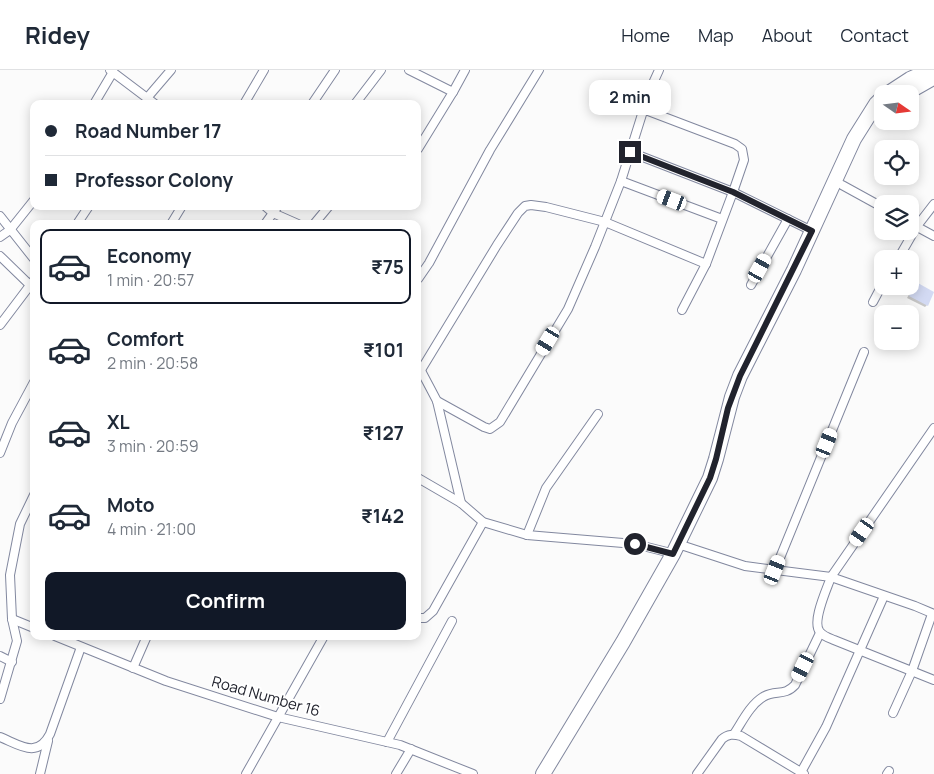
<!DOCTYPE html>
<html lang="en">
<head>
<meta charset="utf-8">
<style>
	body { margin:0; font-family:Manrope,sans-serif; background:#f2f2f3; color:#1f2937; height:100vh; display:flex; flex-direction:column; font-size:19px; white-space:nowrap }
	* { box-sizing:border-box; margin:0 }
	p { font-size:16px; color:#747a83 }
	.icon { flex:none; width:28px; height:28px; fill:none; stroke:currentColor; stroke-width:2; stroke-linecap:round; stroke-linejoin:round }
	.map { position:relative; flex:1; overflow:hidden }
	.panel { position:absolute; left:30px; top:150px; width:391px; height:420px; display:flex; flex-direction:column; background:#fff; border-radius:10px; box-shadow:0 2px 12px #0003 }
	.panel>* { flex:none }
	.hud { position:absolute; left:30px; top:30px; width:391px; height:110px; border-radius:10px; box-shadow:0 2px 12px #0003; display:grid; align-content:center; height:110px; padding:0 15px; background:#fff }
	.needle { width:32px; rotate:104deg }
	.controls { position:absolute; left:874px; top:15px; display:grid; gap:10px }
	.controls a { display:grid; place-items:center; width:45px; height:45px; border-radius:10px; background:#fff; box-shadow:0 2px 12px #0003; font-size:25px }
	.end { position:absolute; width:22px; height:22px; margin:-11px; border:6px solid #21232d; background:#fff; box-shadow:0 0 0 2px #fff }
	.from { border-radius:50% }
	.bubble { position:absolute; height:35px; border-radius:10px; background:#fff; box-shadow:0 2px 12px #0003; font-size:16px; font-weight:700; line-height:35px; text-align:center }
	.car { position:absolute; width:15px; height:30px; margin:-15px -8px; border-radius:6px; box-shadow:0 0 4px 1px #0007; background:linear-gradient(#fff 24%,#345 0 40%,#fff 0 76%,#345 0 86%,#fff 0) }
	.hud b { display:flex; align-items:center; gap:18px; height:48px; font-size:19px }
	.hud b+b { border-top:1px solid #e0e1e3 }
	.hud i { width:12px; height:12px; background:#1f2937 }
	ul { padding:9px 0 0; list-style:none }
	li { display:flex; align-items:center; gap:15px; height:75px; margin:0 10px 8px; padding:0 5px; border:2px solid transparent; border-radius:10px }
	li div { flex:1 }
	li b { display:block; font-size:19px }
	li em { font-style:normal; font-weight:700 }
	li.active { border-color:#111827 }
	li>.icon { width:45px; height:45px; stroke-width:1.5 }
	.cta { display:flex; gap:10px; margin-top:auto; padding:10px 15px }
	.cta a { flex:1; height:58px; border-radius:10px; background:#111827; color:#fff; font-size:20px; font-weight:700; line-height:58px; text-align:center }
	header { display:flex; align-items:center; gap:30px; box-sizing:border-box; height:70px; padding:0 25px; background:#fff; border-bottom:1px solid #e0e1e3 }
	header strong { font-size:24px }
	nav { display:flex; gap:28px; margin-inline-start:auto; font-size:18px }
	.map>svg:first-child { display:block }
</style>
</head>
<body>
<header>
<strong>Ridey</strong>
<nav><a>Home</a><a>Map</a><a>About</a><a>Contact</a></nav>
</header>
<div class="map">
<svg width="934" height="704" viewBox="0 0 934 704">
	<rect width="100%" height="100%" fill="#fbfbfb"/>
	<path fill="#0003" d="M914,216L927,235L925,237L907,228Z"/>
	<path fill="#d3daf3" d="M916,212L934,222L928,236L909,226Z"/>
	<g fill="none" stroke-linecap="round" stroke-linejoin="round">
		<defs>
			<g id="minor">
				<path d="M110,0L155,34"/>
				<path d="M409,0L453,22L465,0"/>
				<path d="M147,28L171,0"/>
				<path d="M94,34L113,2"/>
				<path d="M244,34L264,0"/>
				<path d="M312,34L335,0"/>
				<path d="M355,34L381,0"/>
				<path d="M643,39L735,74L742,79L744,90L733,122L706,194L682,240"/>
				<path d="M418,79L453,22"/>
				<path d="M630,82L733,122L812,161"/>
				<path d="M621,111L722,149"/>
				<path d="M842,115L882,137"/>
				<path d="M265,136L273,143L298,154"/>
				<path d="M0,146L34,189"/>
				<path d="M910,153L934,166"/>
				<path d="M77,154L89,136"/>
				<path d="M171,154L182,136"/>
				<path d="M265,154L278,136"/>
				<path d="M314,154L329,136"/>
				<path d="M0,167L10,160L34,130"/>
				<path d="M0,186L33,218"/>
				<path d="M898,189L917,156L934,134"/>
				<path d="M418,209L429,193L490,80L539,0"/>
				<path d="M751,215L788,149"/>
				<path d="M873,232L882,215"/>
				<path d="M0,255L34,210"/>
				<path d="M418,295L437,331L461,433"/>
				<path d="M421,300L497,175L518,143L525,136L531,135L546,137L605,152L706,194"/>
				<path d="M437,331L484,357L490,359L500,352L568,239L595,177L621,111L649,22L659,0"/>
				<path d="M934,358L831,507L915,536L934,544"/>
				<path d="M0,383L12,353L34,312"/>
				<path d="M418,408L461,433L483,452L527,465L635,474L675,484"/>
				<path d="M527,465L546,418L598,344"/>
				<path d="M684,476L745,496L831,507C827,519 811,552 820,562C823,566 829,568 834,570L934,610"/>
				<path d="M775,500L864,282"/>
				<path d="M418,548H425L433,541L483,452"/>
				<path d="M12,549L34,558"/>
				<path d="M55,566L166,611L278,647L400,675L473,704"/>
				<path d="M0,586L12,592"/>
				<path d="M133,598L147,566"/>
				<path d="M0,629L17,571L12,549L10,505L20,454L34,425"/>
				<path d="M893,643L912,601L932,544"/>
				<path d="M734,664C742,652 750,635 763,627C775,619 784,627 795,615L820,563"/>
				<path d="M0,667C20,675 37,689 50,664L81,577"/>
				<path d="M387,672L452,551"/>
				<path d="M40,704L48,671"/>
				<path d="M246,704L324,566"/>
				<path d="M396,704L411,679"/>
				<path d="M697,704L722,669C728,664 733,664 741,666L804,704"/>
				<path d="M800,704L826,657L884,526"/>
				<path d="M887,704L889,701"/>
			</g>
			<g id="trunk">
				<path d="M887,24L910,9L930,0"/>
				<path d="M905,24L933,8"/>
				<path d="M543,704L623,572L673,484L710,408L716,389L732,327L740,306L794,200L854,69L876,34L882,28"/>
			</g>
		</defs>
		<use href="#minor" stroke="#82889f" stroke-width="10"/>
		<use href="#trunk" stroke="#82889f" stroke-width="16"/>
		<use href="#minor" stroke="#fff" stroke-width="8"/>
		<use href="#trunk" stroke="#fff" stroke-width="14"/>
	</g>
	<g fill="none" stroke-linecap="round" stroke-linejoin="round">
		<path stroke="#21232d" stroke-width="6" d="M630,82L733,122L812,161L740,306L728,338L716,389L710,408L673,484L635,474"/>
	</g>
	<g text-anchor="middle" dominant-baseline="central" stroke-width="4" stroke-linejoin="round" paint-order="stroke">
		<g font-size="15" fill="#21232d" stroke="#fff">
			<text transform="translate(266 626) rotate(16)">Road Number 16</text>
		</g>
	</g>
</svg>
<div class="controls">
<a><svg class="needle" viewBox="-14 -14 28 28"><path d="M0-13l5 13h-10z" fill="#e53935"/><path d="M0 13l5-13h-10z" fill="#747a83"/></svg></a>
<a><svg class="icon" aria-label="locate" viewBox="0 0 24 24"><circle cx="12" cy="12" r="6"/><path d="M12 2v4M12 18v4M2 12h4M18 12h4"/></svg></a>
<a><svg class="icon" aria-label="layers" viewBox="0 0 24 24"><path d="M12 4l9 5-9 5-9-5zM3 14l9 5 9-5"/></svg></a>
<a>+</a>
<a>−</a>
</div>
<i class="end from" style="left:635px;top:474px"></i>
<i class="end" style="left:630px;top:82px"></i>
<div class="bubble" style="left:589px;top:10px;width:82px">2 min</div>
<i class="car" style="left:672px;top:130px;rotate:291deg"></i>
<i class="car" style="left:760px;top:198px;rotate:29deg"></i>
<i class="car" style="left:548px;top:271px;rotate:211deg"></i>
<i class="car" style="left:827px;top:373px;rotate:22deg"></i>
<i class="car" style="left:862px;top:462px;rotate:215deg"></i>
<i class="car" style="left:775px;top:500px;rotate:22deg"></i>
<i class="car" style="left:803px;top:597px;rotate:206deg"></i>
<div class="hud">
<b><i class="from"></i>Road Number 17</b>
<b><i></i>Professor Colony</b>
</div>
<section class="panel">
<ul>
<li class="active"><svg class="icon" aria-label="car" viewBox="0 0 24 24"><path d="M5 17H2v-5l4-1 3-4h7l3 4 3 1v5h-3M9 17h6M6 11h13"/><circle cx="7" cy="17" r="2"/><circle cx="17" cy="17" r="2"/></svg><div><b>Economy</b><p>1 min · 20:57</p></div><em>₹75</em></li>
<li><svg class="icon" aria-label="car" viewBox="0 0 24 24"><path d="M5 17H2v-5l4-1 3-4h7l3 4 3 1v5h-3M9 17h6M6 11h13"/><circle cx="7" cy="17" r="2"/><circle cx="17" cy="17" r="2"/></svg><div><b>Comfort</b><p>2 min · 20:58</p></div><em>₹101</em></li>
<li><svg class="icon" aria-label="car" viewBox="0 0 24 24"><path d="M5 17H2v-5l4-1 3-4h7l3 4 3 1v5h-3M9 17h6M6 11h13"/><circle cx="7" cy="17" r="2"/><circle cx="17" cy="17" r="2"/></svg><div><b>XL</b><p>3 min · 20:59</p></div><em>₹127</em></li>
<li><svg class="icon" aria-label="car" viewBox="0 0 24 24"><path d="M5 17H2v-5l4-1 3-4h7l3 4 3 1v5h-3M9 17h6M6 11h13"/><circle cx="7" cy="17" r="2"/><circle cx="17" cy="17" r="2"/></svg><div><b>Moto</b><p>4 min · 21:00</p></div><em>₹142</em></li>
</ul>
<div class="cta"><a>Confirm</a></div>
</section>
</div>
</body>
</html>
